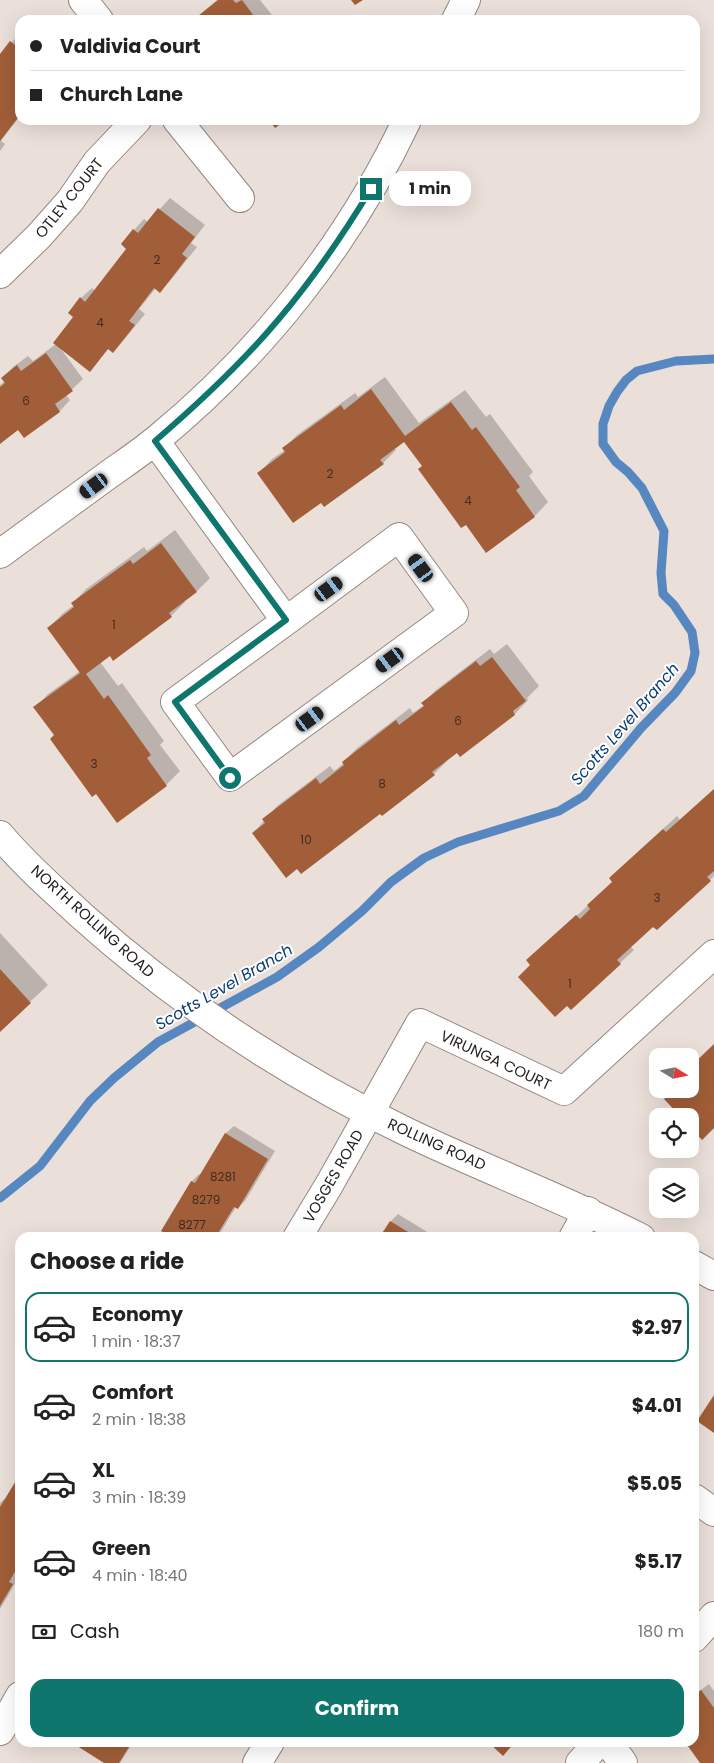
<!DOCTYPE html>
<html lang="en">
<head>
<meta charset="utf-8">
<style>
	body { margin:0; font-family:Poppins,sans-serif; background:#f2f2f2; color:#222; height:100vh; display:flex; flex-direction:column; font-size:19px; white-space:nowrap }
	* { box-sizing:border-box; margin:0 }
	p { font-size:16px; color:#767676 }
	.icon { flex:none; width:28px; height:28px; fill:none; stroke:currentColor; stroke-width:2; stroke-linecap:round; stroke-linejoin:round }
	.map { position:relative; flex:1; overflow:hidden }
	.panel { position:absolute; left:15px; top:1232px; width:684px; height:515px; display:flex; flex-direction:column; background:#fff; border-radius:15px; box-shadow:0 5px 20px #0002 }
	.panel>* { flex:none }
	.top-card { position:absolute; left:15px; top:15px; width:685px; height:110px; border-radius:15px; box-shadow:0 5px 20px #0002; display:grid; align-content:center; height:110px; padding:0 15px; background:#fff }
	.needle { width:32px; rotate:100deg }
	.controls { position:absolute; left:649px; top:1048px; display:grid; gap:10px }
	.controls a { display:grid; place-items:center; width:50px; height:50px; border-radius:10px; background:#fff; box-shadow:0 5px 20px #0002; font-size:25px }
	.end { position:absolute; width:22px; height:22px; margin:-11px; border:6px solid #0f766e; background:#fff; box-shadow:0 0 0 2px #fff }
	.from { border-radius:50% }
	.bubble { position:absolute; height:35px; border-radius:15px; background:#fff; box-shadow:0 5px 20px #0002; font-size:16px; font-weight:700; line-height:35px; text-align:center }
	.car { position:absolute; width:15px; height:30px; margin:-15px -8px; border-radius:6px; box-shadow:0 0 4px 1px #0007; background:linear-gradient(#222 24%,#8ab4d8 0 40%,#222 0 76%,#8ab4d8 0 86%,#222 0) }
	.top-card b { display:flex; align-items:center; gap:18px; height:48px; font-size:19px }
	.top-card b+b { border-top:1px solid #e0e0e0 }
	.top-card i { width:12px; height:12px; background:#222 }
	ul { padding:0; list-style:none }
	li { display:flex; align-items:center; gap:15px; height:70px; margin:0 10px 8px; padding:0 5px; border:2px solid transparent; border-radius:15px }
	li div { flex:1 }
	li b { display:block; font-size:19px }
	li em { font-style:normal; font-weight:700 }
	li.active { border-color:#0f766e }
	li>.icon { width:45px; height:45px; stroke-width:1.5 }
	h2 { padding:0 15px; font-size:22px; line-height:60px }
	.pay { display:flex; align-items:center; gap:12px; height:55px; padding:0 15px; font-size:19px }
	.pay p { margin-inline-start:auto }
	.button { display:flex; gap:10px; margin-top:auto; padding:10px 15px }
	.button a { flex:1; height:58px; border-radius:15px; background:#0f766e; color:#fff; font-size:20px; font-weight:700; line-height:58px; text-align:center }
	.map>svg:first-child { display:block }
</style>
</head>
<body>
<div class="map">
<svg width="714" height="1763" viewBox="0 0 714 1763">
	<rect width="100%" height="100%" fill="#ebdfd9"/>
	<g fill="#0003">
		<path d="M217,0H260L276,20H194Z"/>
		<path d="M20,33V116L1,141L5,144L0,151V56Z"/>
		<path d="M170,198L205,225L191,243L197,247L170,281L160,291L156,288L139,309L145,314L123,341L113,352L109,348L89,370L61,349L83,379L66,395L70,400L60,411L24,436L18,429L0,442V385L5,381L2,378L13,367L28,356L33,361L56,344L74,317L81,298L92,288L95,291L128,249L134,230L144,219L148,222Z"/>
		<path d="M385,377L419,423L465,390L486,417L490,414L533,472L529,476L548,502L535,516L486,551L405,440L394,448L396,450L383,463L321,501L259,473L272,459L285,450L284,448L297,435L355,393L358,397Z"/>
		<path d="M175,530L210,578L197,591L184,601L185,602L171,616L100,662L118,686L122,683L164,741L160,745L180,771L166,785L118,821L35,708L48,694L80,671L49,628L62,614L74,605L73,603L86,589L144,547L147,551Z"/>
		<path d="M507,644L539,686L527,698L528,700L515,714L461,755L457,751L446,760L447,761L434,774L380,812L253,833L277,806L330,766L334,771L344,763L343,762L357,748L410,708L413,713L424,705L423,703L436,690L490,649L494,654Z"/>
		<path d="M714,789V876L710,880L653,925L630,946L634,950L620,963L532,964L542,947L614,882L624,865L677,816L680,820Z"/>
		<path d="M0,933L48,985L0,1030Z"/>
		<path d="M234,1126L275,1151L245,1201L238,1208L236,1207L217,1238H163L167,1232L163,1230L192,1181L199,1174L201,1175L226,1133Z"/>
		<path d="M398,1214L437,1238H381L391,1221Z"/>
		<path d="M20,1477V1566L15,1574L19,1577L0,1609V1503L4,1499L6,1500Z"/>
		<path d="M709,1684L714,1691V1763H701L694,1742V1695Z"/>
		<path d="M76,1742H133L120,1763H107Z"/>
	</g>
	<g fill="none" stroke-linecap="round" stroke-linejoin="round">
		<path stroke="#5787c1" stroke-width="9" d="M0,1198L40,1166L90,1101L114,1078L158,1042L277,977L319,947L362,911L391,882L424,858L458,842L559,811L584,796L641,728L675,693L691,671L695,653L692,632L674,605L663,594L661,573L664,531L642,488L628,472L616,462L603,444V424L609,406L617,392L626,380L637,371L676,361L714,359"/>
	</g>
	<g fill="#a15e38">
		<path d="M218,0H233L236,3L242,0L257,20H193Z"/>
		<path d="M351,0H363L355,5Z"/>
		<path d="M20,39V115L0,141V54L10,41L15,45Z"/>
		<path d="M269,120H286L275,128Z"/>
		<path d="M158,208L195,237L182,254L187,258L160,293L154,288L129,321L135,325L113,353L108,349L90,372L53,343L73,317L68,313L80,297L85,302L126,249L121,244L133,229L138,233Z"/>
		<path d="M46,353L73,391L55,404L60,412L24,438L18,430L0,444V387L5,383L1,378L17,365L21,371Z"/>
		<path d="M371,389L405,436L451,402L472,430L476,427L520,487L516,490L535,517L486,553L466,525L461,528L418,469L422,466L404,442L380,460L384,464L324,507L321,503L293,523L257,473L285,452L282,448L341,405L344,410Z"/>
		<path d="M161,543L197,592L169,613L172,617L113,661L110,656L86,674L104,699L108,695L151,755L147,758L167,786L117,823L96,794L92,797L50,739L54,735L33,707L80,673L47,628L74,607L71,603L130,560L133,564Z"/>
		<path d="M492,657L526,701L513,711L515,715L460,757L457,753L432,772L435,775L382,816L380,814L301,874L297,869L286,878L252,833L265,823L262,819L316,778L320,784L344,765L342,762L396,720L399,725L424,706L421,703L476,661L480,666Z"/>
		<path d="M714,789V871L707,877L711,881L657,930L653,927L617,960L621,964L571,1010L567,1006L555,1017L518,977L530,965L526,960L576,915L580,919L590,909L587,905L612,882L609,878L663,829L666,832Z"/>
		<path d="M0,969L31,1003L0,1032Z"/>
		<path d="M714,1044V1128L702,1140L690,1127V1116H680L664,1099L674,1089H690V1067Z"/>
		<path d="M225,1133L268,1159L238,1209L234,1207L215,1238H162L165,1233L161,1231L191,1181L195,1183Z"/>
		<path d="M390,1221L418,1238H379Z"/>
		<path d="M714,1395V1433L697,1421Z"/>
		<path d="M20,1474V1563L9,1582L13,1584L0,1606V1507Z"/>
		<path d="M701,1690L714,1708V1763H700L685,1742H694V1695Z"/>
		<path d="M75,1742H132L119,1763H104L74,1744Z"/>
		<path d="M488,1742H515L503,1756Z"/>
	</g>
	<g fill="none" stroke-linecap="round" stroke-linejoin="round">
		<defs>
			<g id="minor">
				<path d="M83,0L99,20"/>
				<path d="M177,120L240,198"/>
				<path d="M0,274L39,236L70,201L97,162L137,120"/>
				<path d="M155,441L286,621L175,702L230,777L454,613L399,537L286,621"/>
				<path d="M297,1238L329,1185L420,1023L564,1091L714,954"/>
				<path d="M573,1238L588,1211"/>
				<path d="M694,1498L714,1512"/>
				<path d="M694,1638L714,1616"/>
				<path d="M0,1731L20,1696"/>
				<path d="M608,1742L623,1763"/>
				<path d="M257,1763L270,1742"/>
				<path d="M580,1763L599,1742"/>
			</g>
			<g id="tertiary">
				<path d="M456,20L466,0"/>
				<path d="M0,554C35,528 70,503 104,478C122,465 140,453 156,440C262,353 349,243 407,120"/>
				<path d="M0,835C24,864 54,890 82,916C179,1003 289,1075 407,1132C484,1169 565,1199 641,1238"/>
				<path d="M694,1265L714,1276"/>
			</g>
		</defs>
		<use href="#minor" stroke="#938883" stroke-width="30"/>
		<use href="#tertiary" stroke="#938883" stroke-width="30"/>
		<use href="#minor" stroke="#fff" stroke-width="28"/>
		<use href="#tertiary" stroke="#fff" stroke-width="28"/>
	</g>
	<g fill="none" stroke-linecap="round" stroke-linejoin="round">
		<path stroke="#0f766e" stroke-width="6" d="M230,778L175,702L286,620L155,441C199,403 241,364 278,320C313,279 343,235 371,189"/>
	</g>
	<g text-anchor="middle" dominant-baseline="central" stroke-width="4" stroke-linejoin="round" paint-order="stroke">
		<g font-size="12" fill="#412d22">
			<text x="157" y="259">2</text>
			<text x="100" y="322">4</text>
			<text x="26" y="400">6</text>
			<text x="330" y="473">2</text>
			<text x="468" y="500">4</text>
			<text x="114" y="624">1</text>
			<text x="458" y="720">6</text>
			<text x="94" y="763">3</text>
			<text x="382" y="783">8</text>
			<text x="306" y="839">10</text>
			<text x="657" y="897">3</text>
			<text x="570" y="983">1</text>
			<text x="223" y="1176">8281</text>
			<text x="206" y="1199">8279</text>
			<text x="192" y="1224">8277</text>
		</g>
		<g font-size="15" fill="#211d1b" stroke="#fff">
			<text transform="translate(69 198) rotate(-51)">OTLEY COURT</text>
			<text transform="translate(93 921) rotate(42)">NORTH ROLLING ROAD</text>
			<text transform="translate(496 1060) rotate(25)">VIRUNGA COURT</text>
			<text transform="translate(437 1144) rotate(24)">ROLLING ROAD</text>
			<text transform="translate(333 1176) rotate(-60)">VOSGES ROAD</text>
		</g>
		<g font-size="16" font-style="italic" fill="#093e74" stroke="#fff">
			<text transform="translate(625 724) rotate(-49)">Scotts Level Branch</text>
			<text transform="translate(224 987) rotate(-30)">Scotts Level Branch</text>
		</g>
	</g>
</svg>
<div class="controls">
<a><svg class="needle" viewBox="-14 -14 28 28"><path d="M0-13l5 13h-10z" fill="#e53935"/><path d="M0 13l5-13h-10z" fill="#767676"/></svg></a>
<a><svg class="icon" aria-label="locate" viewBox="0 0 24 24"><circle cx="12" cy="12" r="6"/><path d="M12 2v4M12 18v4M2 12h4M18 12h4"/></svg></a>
<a><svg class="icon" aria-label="layers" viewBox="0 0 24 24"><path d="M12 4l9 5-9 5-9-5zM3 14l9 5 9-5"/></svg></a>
</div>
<i class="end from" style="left:230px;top:778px"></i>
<i class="end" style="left:371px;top:189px"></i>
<div class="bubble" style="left:389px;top:171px;width:82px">1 min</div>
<i class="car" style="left:94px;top:486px;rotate:234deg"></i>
<i class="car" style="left:421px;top:568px;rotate:324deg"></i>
<i class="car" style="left:329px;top:589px;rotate:54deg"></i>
<i class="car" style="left:390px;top:660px;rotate:234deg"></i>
<i class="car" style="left:310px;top:719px;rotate:54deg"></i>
<div class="top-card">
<b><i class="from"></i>Valdivia Court</b>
<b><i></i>Church Lane</b>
</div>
<section class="panel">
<h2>Choose a ride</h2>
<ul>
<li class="active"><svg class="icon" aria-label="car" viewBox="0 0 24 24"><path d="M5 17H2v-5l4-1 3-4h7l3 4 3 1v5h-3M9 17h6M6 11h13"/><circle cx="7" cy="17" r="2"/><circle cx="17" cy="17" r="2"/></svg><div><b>Economy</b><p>1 min · 18:37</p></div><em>$2.97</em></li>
<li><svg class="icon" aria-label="car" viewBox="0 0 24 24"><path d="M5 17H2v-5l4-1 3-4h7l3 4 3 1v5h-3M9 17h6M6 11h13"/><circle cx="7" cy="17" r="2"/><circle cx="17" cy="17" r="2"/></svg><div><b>Comfort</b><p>2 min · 18:38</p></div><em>$4.01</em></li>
<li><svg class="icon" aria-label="car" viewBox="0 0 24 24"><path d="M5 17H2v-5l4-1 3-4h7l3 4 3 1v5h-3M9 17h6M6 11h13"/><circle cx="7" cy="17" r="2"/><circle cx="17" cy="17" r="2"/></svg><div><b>XL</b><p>3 min · 18:39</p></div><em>$5.05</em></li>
<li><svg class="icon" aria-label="car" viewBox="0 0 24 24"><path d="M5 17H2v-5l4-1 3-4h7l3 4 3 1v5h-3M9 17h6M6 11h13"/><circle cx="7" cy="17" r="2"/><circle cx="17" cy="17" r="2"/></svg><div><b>Green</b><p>4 min · 18:40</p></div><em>$5.17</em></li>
</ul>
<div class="pay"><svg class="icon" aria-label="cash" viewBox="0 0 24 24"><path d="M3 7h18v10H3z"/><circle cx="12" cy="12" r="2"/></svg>Cash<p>180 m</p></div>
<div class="button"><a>Confirm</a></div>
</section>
</div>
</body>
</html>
